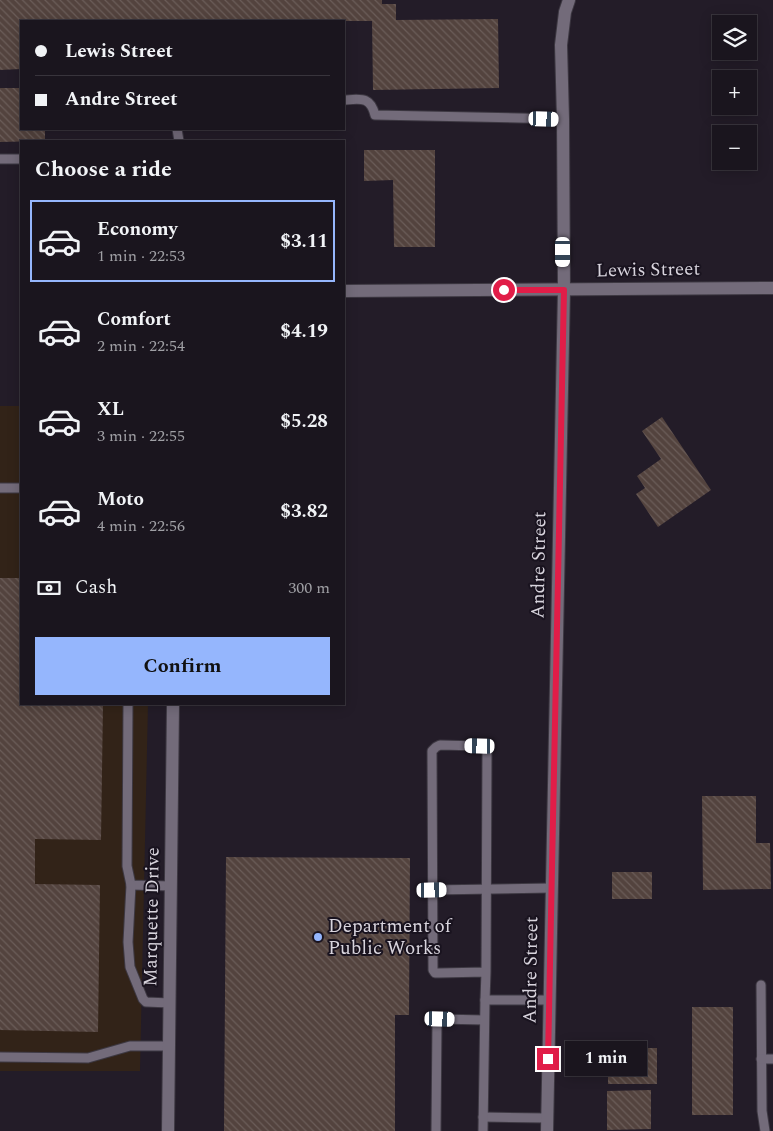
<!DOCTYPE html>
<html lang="en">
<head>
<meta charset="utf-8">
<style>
	body { margin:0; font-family:Spectral,serif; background:#27222b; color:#f1f3f6; height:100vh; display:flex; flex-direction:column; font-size:19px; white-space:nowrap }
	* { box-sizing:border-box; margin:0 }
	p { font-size:16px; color:#9f9fa4 }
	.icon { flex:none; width:28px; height:28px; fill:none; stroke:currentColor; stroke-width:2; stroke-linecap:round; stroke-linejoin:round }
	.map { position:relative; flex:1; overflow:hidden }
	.sheet { position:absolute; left:20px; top:140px; width:325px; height:565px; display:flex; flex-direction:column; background:#1a151e; border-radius:0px; box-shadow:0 2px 12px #0003,0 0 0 1px #38343c }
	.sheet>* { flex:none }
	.guide { position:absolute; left:20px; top:20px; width:325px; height:110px; border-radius:0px; box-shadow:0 2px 12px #0003,0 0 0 1px #38343c; display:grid; align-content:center; height:110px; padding:0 15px; background:#1a151e }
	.tools { position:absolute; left:712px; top:15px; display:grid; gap:10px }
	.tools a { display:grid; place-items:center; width:45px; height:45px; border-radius:0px; background:#1a151e; box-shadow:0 2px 12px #0003,0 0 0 1px #38343c; font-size:25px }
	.end { position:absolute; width:22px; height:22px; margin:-11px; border:6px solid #e11d48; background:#fff; box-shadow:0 0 0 2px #fff }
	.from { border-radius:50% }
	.bubble { position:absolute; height:35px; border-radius:0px; background:#1a151e; box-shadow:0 2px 12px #0003,0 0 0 1px #38343c; font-size:16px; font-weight:700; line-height:35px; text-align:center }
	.car { position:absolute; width:15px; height:30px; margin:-15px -8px; border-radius:6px; box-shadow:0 0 4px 1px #0007; background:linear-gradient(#fff 24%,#345 0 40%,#fff 0 76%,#345 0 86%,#fff 0) }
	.guide b { display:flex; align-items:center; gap:18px; height:48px; font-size:19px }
	.guide b+b { border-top:1px solid #38343c }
	.guide i { width:12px; height:12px; background:#f1f3f6 }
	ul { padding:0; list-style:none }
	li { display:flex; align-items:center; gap:15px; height:82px; margin:0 10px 8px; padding:0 5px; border:2px solid transparent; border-radius:0px }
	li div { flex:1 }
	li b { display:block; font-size:19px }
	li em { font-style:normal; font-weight:700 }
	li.active { border-color:#95b6fd }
	li>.icon { width:45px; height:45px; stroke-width:1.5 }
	h2 { padding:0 15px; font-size:22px; line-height:60px }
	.pay { display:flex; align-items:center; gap:12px; height:55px; padding:0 15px; font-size:19px }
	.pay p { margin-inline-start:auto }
	.button { display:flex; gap:10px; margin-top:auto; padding:10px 15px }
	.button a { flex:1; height:58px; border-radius:0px; background:#95b6fd; color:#111; font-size:20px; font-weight:700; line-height:58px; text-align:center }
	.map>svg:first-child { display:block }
</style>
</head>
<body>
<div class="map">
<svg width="773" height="1131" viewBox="0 0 773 1131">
	<defs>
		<pattern id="building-back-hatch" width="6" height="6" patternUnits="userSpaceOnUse" patternTransform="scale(1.25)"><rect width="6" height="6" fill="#53433e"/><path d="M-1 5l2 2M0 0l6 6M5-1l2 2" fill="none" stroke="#6b5d59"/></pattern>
	</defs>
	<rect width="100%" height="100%" fill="#231c28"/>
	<path fill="#322318" d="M0,406H21V704H148L140,1071H0Z"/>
	<g fill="url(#building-back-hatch)">
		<path d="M0,0H382V4H396V20L498,19L499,88L373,90L372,21H21V69L0,70Z"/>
		<path d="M0,88H21V129H45V141L0,142Z"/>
		<path d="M364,150H435V247H394L393,180L364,181Z"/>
		<path d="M662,417L711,490L658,527L636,494L645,488L637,476L661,459L642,431Z"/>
		<path d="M0,578H21V704H103L101,840L35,839V884L100,885L98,1032L0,1030Z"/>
		<path d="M702,796H756V843H770L771,889L703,890Z"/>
		<path d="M226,857L410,858L409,1015H395V1131H224Z"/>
		<rect x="612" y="872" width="40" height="27"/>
		<rect x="692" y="1007" width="41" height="108"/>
		<rect x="608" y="1048" width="49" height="36"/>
		<path d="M651,1090V1129L607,1130V1091Z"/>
	</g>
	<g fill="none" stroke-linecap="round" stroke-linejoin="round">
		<defs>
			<g id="service">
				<path d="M344,100C361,99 370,96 375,115L563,119"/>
				<path d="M177,129L179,141"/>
				<path d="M0,159H21"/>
				<path d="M0,488H21"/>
				<path d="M128,704L127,866L131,885L171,886"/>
				<path d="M131,885L128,942L130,967L143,999L146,1002L170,1003"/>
				<path d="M432,890L552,888"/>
				<path d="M486,972L439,973H435L433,970L432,751L436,747L440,745L480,746L487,751L486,972L485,1000H549"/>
				<path d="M761,985L762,1111L765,1131"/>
				<path d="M0,1057L88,1058L130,1046H169"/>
				<path d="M761,1059H773"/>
				<path d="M483,1117L547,1118"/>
				<path d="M436,1131L437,1021L440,1019L484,1020"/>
				<path d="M483,1131L485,1000"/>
			</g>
			<g id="minor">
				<path d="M344,291L773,288"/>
				<path d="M168,1131L173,704"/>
				<path d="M547,1131L564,290L563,119L561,45L565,12L569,0"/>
			</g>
		</defs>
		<use href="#service" stroke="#3d3842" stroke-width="11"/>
		<use href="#minor" stroke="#3d3842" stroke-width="14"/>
		<use href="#service" stroke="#736b7a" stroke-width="9"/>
		<use href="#minor" stroke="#736b7a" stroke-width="12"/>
	</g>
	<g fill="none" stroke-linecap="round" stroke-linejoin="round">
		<path stroke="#e11d48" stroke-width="6" d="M504,290H564L548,1059"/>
	</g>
	<circle fill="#95b6fd" stroke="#19131f" stroke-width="2" cx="318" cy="937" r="5"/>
	<g text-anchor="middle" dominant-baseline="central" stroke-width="4" stroke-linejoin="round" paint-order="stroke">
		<g font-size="19" fill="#d8d4dd" stroke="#19131f">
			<text transform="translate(648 270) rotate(-1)">Lewis Street</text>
			<text transform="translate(539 565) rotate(-89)">Andre Street</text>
			<text transform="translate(152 917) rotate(-89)">Marquette Drive</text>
			<text transform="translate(531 970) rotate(-89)">Andre Street</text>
		</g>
		<g font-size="19" fill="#d8d4dd" stroke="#19131f" text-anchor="start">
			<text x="328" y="926">Department of<tspan x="328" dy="22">Public Works</tspan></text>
		</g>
	</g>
</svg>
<div class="tools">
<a><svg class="icon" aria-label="layers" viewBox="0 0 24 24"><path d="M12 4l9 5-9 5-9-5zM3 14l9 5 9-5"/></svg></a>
<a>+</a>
<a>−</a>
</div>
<i class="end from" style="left:504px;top:290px"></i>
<i class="end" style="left:548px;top:1059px"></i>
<div class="bubble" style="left:565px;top:1041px;width:82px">1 min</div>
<i class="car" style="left:544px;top:119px;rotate:92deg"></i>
<i class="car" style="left:563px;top:252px;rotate:180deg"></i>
<i class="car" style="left:480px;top:746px;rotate:271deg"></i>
<i class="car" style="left:432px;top:890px;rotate:89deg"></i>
<i class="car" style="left:440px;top:1019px;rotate:92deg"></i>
<div class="guide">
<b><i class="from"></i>Lewis Street</b>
<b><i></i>Andre Street</b>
</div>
<section class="sheet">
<h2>Choose a ride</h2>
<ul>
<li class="active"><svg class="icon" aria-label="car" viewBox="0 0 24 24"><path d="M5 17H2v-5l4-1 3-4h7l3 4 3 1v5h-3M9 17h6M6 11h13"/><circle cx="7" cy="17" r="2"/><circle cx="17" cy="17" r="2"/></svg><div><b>Economy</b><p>1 min · 22:53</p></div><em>$3.11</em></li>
<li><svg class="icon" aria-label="car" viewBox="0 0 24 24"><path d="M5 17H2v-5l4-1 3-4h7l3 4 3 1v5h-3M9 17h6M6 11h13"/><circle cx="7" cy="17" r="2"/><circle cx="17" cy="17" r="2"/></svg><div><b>Comfort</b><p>2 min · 22:54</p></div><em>$4.19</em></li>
<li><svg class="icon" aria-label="car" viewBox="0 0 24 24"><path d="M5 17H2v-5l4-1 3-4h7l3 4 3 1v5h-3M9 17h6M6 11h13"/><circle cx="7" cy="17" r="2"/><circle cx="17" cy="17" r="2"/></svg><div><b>XL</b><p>3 min · 22:55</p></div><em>$5.28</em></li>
<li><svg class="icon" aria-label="car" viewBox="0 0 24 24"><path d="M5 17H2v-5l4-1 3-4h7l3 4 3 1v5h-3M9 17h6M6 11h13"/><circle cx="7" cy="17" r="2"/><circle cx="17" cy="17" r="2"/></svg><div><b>Moto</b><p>4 min · 22:56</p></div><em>$3.82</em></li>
</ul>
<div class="pay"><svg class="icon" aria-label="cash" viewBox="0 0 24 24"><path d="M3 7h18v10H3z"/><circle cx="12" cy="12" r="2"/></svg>Cash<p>300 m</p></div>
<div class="button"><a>Confirm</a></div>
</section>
</div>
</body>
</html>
